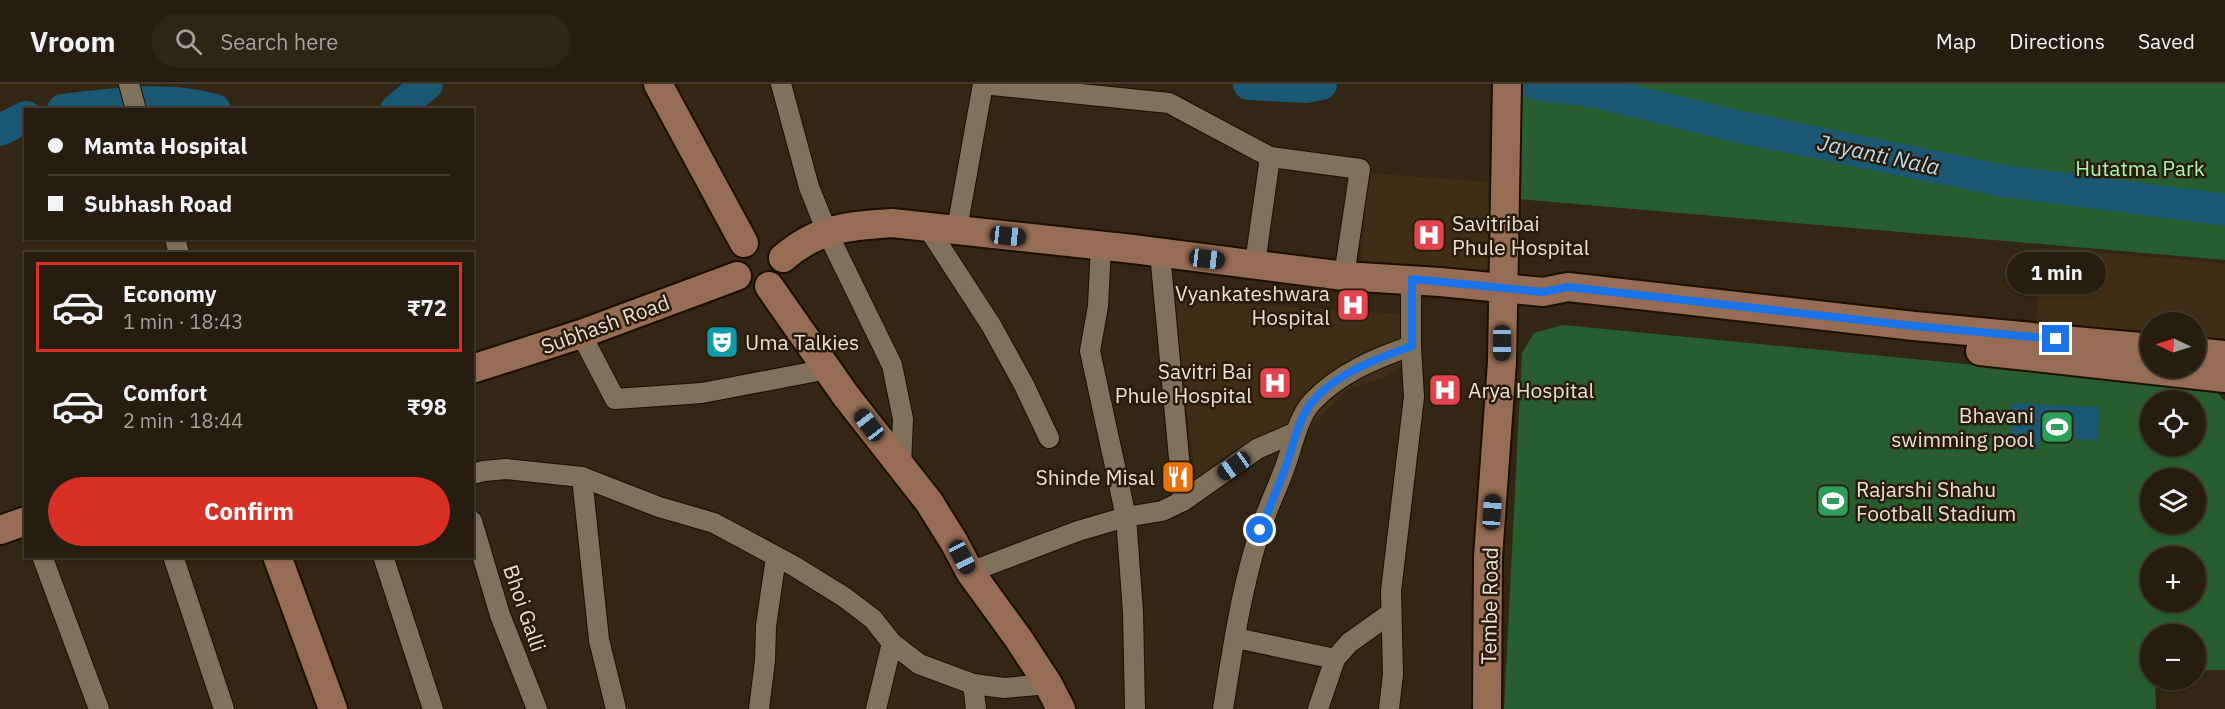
<!DOCTYPE html>
<html lang="en">
<head>
<meta charset="utf-8">
<style>
	body { margin:0; font-family:"IBM Plex Sans",sans-serif; background:#2e2518; color:#f1f3f6; height:100vh; display:flex; flex-direction:column; font-size:22px; white-space:nowrap }
	* { box-sizing:border-box; margin:0 }
	p { font-size:20px; color:#a4a19e }
	.icon { flex:none; width:33px; height:33px; fill:none; stroke:currentColor; stroke-width:2; stroke-linecap:round; stroke-linejoin:round }
	.map { position:relative; flex:1; overflow:hidden }
	.details { position:absolute; left:24px; top:168px; width:450px; height:306px; display:flex; flex-direction:column; background:#261c0f; border-radius:0px; box-shadow:0 2px 4px #0004,0 0 0 2px #423a2f }
	.details>* { flex:none }
	.hud { position:absolute; left:24px; top:24px; width:450px; height:132px; border-radius:0px; box-shadow:0 2px 4px #0004,0 0 0 2px #423a2f; display:grid; align-content:center; height:132px; padding:0 24px; background:#261c0f }
	.needle { width:39px; rotate:274deg }
	.buttons { position:absolute; left:2140px; top:228px; display:grid; gap:12px }
	.buttons a { display:grid; place-items:center; width:66px; height:66px; border-radius:50%; background:#261c0f; box-shadow:0 2px 4px #0004,0 0 0 2px #423a2f; font-size:30px }
	.end { position:absolute; width:27px; height:27px; margin:-14px; border:8px solid #1a73e8; background:#fff; box-shadow:0 0 0 3px #fff }
	.from { border-radius:50% }
	.bubble { position:absolute; height:42px; border-radius:21px; background:#261c0f; box-shadow:0 2px 4px #0004,0 0 0 2px #423a2f; font-size:20px; font-weight:800; line-height:42px; text-align:center }
	.car { position:absolute; width:18px; height:36px; margin:-18px -9px; border-radius:8px; box-shadow:0 0 4px 2px #0007; background:linear-gradient(#222 24%,#8ab4d8 0 40%,#222 0 76%,#8ab4d8 0 86%,#222 0) }
	.hud b { display:flex; align-items:center; gap:21px; height:57px; font-size:22px }
	.hud b+b { border-top:2px solid #423a2f }
	.hud i { width:15px; height:15px; background:#f1f3f6 }
	ul { padding:10px 0 0; list-style:none }
	li { display:flex; align-items:center; gap:18px; height:90px; margin:0 12px 9px; padding:0 12px; border:3px solid transparent; border-radius:0px }
	li div { flex:1 }
	li b { display:block; font-size:22px }
	li em { font-style:normal; font-weight:800 }
	li.on { border-color:#d93025 }
	li>.icon { width:54px; height:54px; stroke-width:1.5 }
	.action { display:flex; gap:12px; margin-top:auto; padding:12px 24px }
	.action a { flex:1; height:69px; border-radius:36px; background:#d93025; color:#fff; font-size:24px; font-weight:800; line-height:69px; text-align:center }
	header { display:flex; align-items:center; gap:36px; box-sizing:border-box; height:84px; padding:0 30px; background:#261c0f; border-bottom:2px solid #423a2f }
	header strong { font-size:28px }
	nav { display:flex; gap:33px; margin-inline-start:auto; font-size:21px }
	.search { width:420px; height:54px; background:#2e2518; display:flex; align-items:center; gap:15px; box-sizing:border-box; padding:0 21px; border-radius:33px; color:#a4a19e; font-size:22px }
	.map>svg:first-child { display:block }
</style>
</head>
<body>
<header>
<strong>Vroom</strong>
<div class="search"><svg class="icon" aria-label="search" viewBox="0 0 24 24"><circle cx="10" cy="10" r="6"/><path d="M15 15l6 6"/></svg>Search here</div>
<nav><a>Map</a><a>Directions</a><a>Saved</a></nav>
</header>
<div class="map">
<svg width="2225" height="625" viewBox="0 0 2225 625">
	<rect width="100%" height="100%" fill="#332614"/>
	<g fill="#3f2e15">
		<path d="M1368,89L1500,99L1490,213L1359,203Z"/>
		<path d="M2042,164L2225,179V262L2196,259V238H2151V255L2035,246Z"/>
		<path d="M1173,215L1400,230L1406,243L1402,282L1388,292L1347,306L1309,346L1265,371L1196,398Z"/>
	</g>
	<g fill="#285e2f" fill-rule="evenodd">
		<path d="M1507,0H2225V176L1506,114Z"/>
		<path d="M1563,241L2213,304L2225,317V586H2196V550H2151V596H2155L2156,625H1504L1522,269L1534,249ZM2151,316H2196V362H2151ZM2151,394H2196V440H2151ZM2151,472H2196V518H2151Z"/>
	</g>
	<path fill="#1b5874" d="M2012,319L2099,323L2098,356L2039,354L2038,366L2010,364Z"/>
	<g fill="none" stroke-linecap="round" stroke-linejoin="round">
		<g stroke="#1b5874" stroke-width="32">
			<path d="M1249,0L1306,3L1321,0"/>
			<path d="M1535,0L1595,8L1740,43L2004,97L2225,126"/>
			<path d="M63,26C113,20 166,12 215,26"/>
			<path d="M396,26L427,0"/>
			<path d="M0,46L26,33"/>
		</g>
		<defs>
			<g id="street">
				<path d="M129,0L136,26"/>
				<path d="M781,0L809,103L827,148L892,281L903,335L901,381"/>
				<path d="M1270,73L1360,85L1344,192"/>
				<path d="M926,141L991,241L1024,301L1049,354"/>
				<path d="M957,145L983,0L1169,19L1270,73L1255,180"/>
				<path d="M175,154L179,170"/>
				<path d="M1101,162L1098,222L1090,267L1126,433L1133,528L1135,625"/>
				<path d="M1160,169L1183,417"/>
				<path d="M581,250L615,315L702,309L828,285"/>
				<path d="M472,390L484,387L506,385L582,393L659,423L714,439L794,482L844,513L873,535L892,559L919,580L973,600L1004,604L1048,600"/>
				<path d="M582,393L599,556L616,625"/>
				<path d="M472,437L500,531L537,625"/>
				<path d="M42,472L99,625"/>
				<path d="M173,472L224,625"/>
				<path d="M383,472L433,625"/>
				<path d="M970,488L1078,447L1126,433L1162,427L1183,417L1257,365L1296,348"/>
				<path d="M1236,554L1335,575"/>
				<path d="M973,600L976,625"/>
				<path d="M759,625L765,577L766,542L776,473"/>
				<path d="M876,625L892,559"/>
				<path d="M1223,625C1232,568 1242,501 1260,447C1267,425 1277,405 1285,383C1293,362 1297,334 1313,317C1340,289 1376,274 1411,262V196"/>
				<path d="M1318,625L1335,575L1349,559L1391,529"/>
				<path d="M1389,625L1393,590L1391,507L1414,313L1411,262"/>
			</g>
			<g id="secondary">
				<path d="M658,0L744,159"/>
				<path d="M783,174C818,144 847,142 892,139L1133,165L1344,192L1440,198L1543,208L1568,203L1914,242L2151,264"/>
				<path d="M769,202L846,312L929,418L954,458L970,488L1018,554L1048,600L1061,625"/>
				<path d="M1980,267L2225,294"/>
				<path d="M2196,268L2225,271"/>
				<path d="M472,285L581,250L737,192"/>
				<path d="M0,446L26,437"/>
				<path d="M277,472L333,625"/>
				<path d="M1487,625L1488,473L1502,278L1507,0"/>
			</g>
		</defs>
		<use href="#street" stroke="#1a0f01" stroke-width="22"/>
		<use href="#secondary" stroke="#1a0f01" stroke-width="32"/>
		<use href="#street" stroke="#80715d" stroke-width="20"/>
		<use href="#secondary" stroke="#966c54" stroke-width="28"/>
	</g>
	<g fill="none" stroke-linecap="round" stroke-linejoin="round">
		<path stroke="#1a73e8" stroke-width="8" d="M1260,446C1269,425 1278,404 1286,382C1293,361 1298,336 1312,318C1335,290 1378,274 1412,262V195L1543,208L1568,203L1914,242L2056,255"/>
	</g>
	<defs>
		<symbol id="hospital-square" viewBox="-11 -11 22 22"><rect x="-9" y="-9" width="18" height="18" rx="4" fill="#e0444e" stroke="#291c0a"/><path d="M-5-5h3v3.5h4V-5h3V5h-3V1.5h-4V5h-3Z" fill="#fff"/></symbol>
		<symbol id="theatre-square" viewBox="-11 -11 22 22"><rect x="-9" y="-9" width="18" height="18" rx="4" fill="#0f9aa8" stroke="#291c0a"/><path d="M-5-5.5Q0-4 5-5.5V0Q5 5 0 6Q-5 5-5 0ZM-3.3-2.5H-1v1.5H-3.3ZM1-2.5H3.3v1.5H1ZM-2.8 1Q0 5.5 2.8 1Z" fill="#fff"/></symbol>
		<symbol id="stadium-square" viewBox="-11 -11 22 22"><rect x="-9" y="-9" width="18" height="18" rx="4" fill="#2e9e5b" stroke="#291c0a"/><path d="M0-5a6.5 5 0 1 0 0 10a6.5 5 0 1 0 0-10ZM-3.5-1.8h7v3.6h-7Z" fill="#fff"/></symbol>
		<symbol id="restaurant-square" viewBox="-11 -11 22 22"><rect x="-9" y="-9" width="18" height="18" rx="4" fill="#e8710a" stroke="#291c0a"/><path d="M-5-6h1v4h1v-4h1v4h1v-4h1v5L-1.5 .5V6h-2V.5L-5-1ZM5-6V6H3V1.5H1.5Q1.5-4 5-6Z" fill="#fff"/></symbol>
	</defs>
	<g fill-rule="evenodd">
		<use href="#hospital-square" x="1410" y="132" width="38" height="38"/>
		<use href="#hospital-square" x="1334" y="202" width="38" height="38"/>
		<use href="#theatre-square" x="703" y="239" width="38" height="38"/>
		<use href="#hospital-square" x="1256" y="280" width="38" height="38"/>
		<use href="#hospital-square" x="1426" y="287" width="38" height="38"/>
		<use href="#stadium-square" x="2038" y="324" width="38" height="38"/>
		<use href="#restaurant-square" x="1159" y="374" width="38" height="38"/>
		<use href="#stadium-square" x="1814" y="398" width="38" height="38"/>
	</g>
	<g text-anchor="middle" dominant-baseline="central" stroke-width="5" stroke-linejoin="round" paint-order="stroke">
		<g font-size="21" fill="#a6f5ad" stroke="#291c0a">
			<text x="2140" y="84">Hutatma Park</text>
		</g>
		<g font-size="21" fill="#e8e0d4" stroke="#291c0a" text-anchor="start">
			<text x="1452" y="139">Savitribai<tspan x="1452" dy="24">Phule Hospital</tspan></text>
			<text x="1330" y="209" text-anchor="end">Vyankateshwara<tspan x="1330" dy="24">Hospital</tspan></text>
			<text x="745" y="258">Uma Talkies</text>
			<text x="1252" y="287" text-anchor="end">Savitri Bai<tspan x="1252" dy="24">Phule Hospital</tspan></text>
			<text x="1468" y="306">Arya Hospital</text>
			<text x="2034" y="331" text-anchor="end">Bhavani<tspan x="2034" dy="24">swimming pool</tspan></text>
			<text x="1155" y="393" text-anchor="end">Shinde Misal</text>
			<text x="1856" y="405">Rajarshi Shahu<tspan x="1856" dy="24">Football Stadium</tspan></text>
		</g>
		<g font-size="21" fill="#e8e0d4" stroke="#291c0a">
			<text transform="translate(605 240) rotate(-20)">Subhash Road</text>
			<text transform="translate(1489 522) rotate(-89)">Tembe Road</text>
			<text transform="translate(525 524) rotate(71)">Bhoi Galli</text>
		</g>
		<g font-size="22" font-style="italic" fill="#b6dcf2" stroke="#291c0a">
			<text transform="translate(1879 70) rotate(12)">Jayanti Nala</text>
		</g>
	</g>
</svg>
<div class="buttons">
<a><svg class="needle" viewBox="-14 -14 28 28"><path d="M0-13l5 13h-10z" fill="#e53935"/><path d="M0 13l5-13h-10z" fill="#a4a19e"/></svg></a>
<a><svg class="icon" aria-label="locate" viewBox="0 0 24 24"><circle cx="12" cy="12" r="6"/><path d="M12 2v4M12 18v4M2 12h4M18 12h4"/></svg></a>
<a><svg class="icon" aria-label="layers" viewBox="0 0 24 24"><path d="M12 4l9 5-9 5-9-5zM3 14l9 5 9-5"/></svg></a>
<a>+</a>
<a>−</a>
</div>
<i class="end from" style="left:1260px;top:446px"></i>
<i class="end" style="left:2056px;top:255px"></i>
<div class="bubble" style="left:2007px;top:168px;width:99px">1 min</div>
<i class="car" style="left:1008px;top:152px;rotate:96deg"></i>
<i class="car" style="left:1207px;top:175px;rotate:97deg"></i>
<i class="car" style="left:1502px;top:259px;rotate:180deg"></i>
<i class="car" style="left:869px;top:341px;rotate:322deg"></i>
<i class="car" style="left:1234px;top:382px;rotate:235deg"></i>
<i class="car" style="left:1492px;top:428px;rotate:4deg"></i>
<i class="car" style="left:962px;top:473px;rotate:153deg"></i>
<div class="hud">
<b><i class="from"></i>Mamta Hospital</b>
<b><i></i>Subhash Road</b>
</div>
<section class="details">
<ul>
<li class="on"><svg class="icon" aria-label="car" viewBox="0 0 24 24"><path d="M5 17H2v-5l4-1 3-4h7l3 4 3 1v5h-3M9 17h6M6 11h13"/><circle cx="7" cy="17" r="2"/><circle cx="17" cy="17" r="2"/></svg><div><b>Economy</b><p>1 min · 18:43</p></div><em>₹72</em></li>
<li><svg class="icon" aria-label="car" viewBox="0 0 24 24"><path d="M5 17H2v-5l4-1 3-4h7l3 4 3 1v5h-3M9 17h6M6 11h13"/><circle cx="7" cy="17" r="2"/><circle cx="17" cy="17" r="2"/></svg><div><b>Comfort</b><p>2 min · 18:44</p></div><em>₹98</em></li>
</ul>
<div class="action"><a>Confirm</a></div>
</section>
</div>
</body>
</html>
